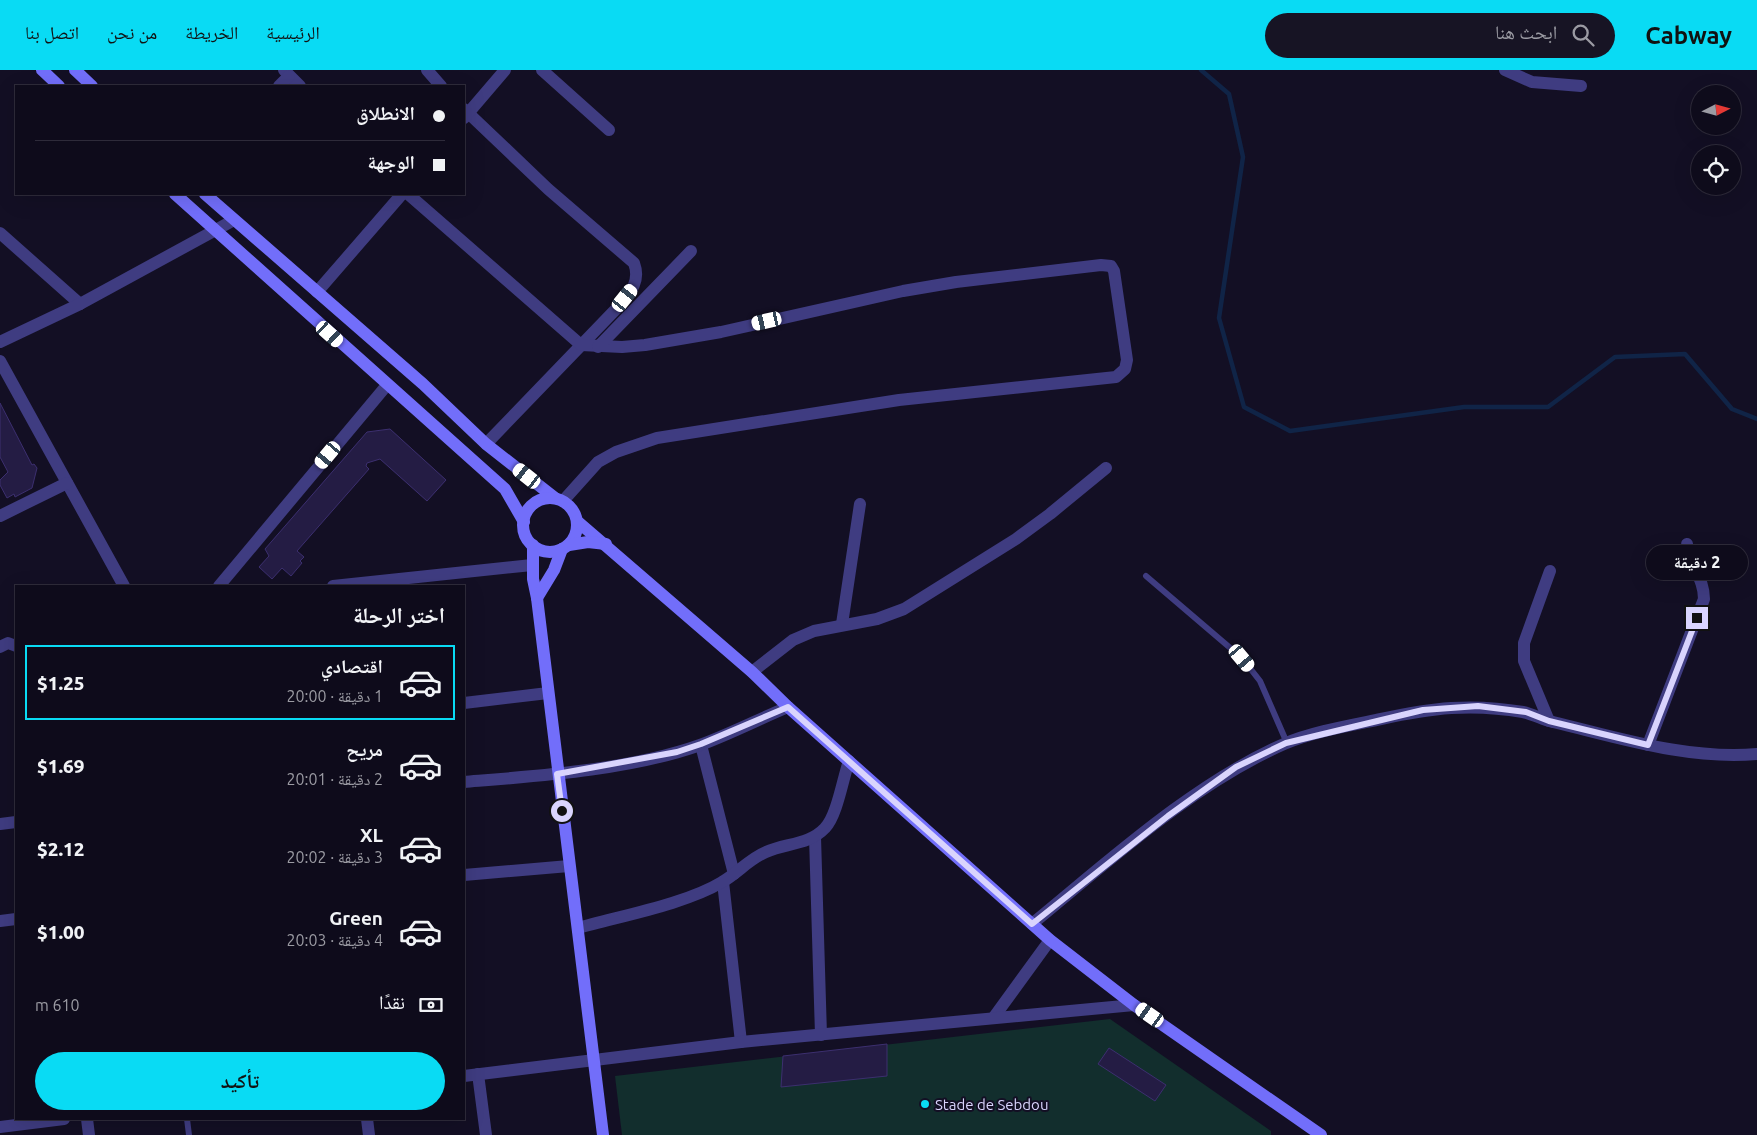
<!DOCTYPE html>
<html lang="ar">
<head>
<meta charset="utf-8">
<style>
	body { margin:0; font-family:Ubuntu,"Noto Naskh Arabic",sans-serif; background:#171424; color:#f1f3f6; direction:rtl; height:100vh; display:flex; flex-direction:column; font-size:19px; white-space:nowrap }
	* { box-sizing:border-box; margin:0 }
	p { font-size:16px; color:#9b9ba3 }
	.icon { flex:none; width:28px; height:28px; fill:none; stroke:currentColor; stroke-width:2; stroke-linecap:round; stroke-linejoin:round }
	.map { position:relative; flex:1; overflow:hidden; direction:ltr }
	.panel { position:absolute; left:15px; top:515px; width:450px; height:535px; display:flex; flex-direction:column; background:#0e0b1b; border-radius:0px; box-shadow:0 5px 20px #0002,0 0 0 1px #2e2b3a; direction:rtl }
	.panel>* { flex:none }
	.top-card { position:absolute; left:15px; top:15px; width:450px; height:110px; border-radius:0px; box-shadow:0 5px 20px #0002,0 0 0 1px #2e2b3a; direction:rtl; display:grid; align-content:center; height:110px; padding:0 20px; background:#0e0b1b }
	.needle { width:32px; rotate:84deg }
	.buttons { position:absolute; left:1691px; top:15px; display:grid; gap:10px }
	.buttons a { display:grid; place-items:center; width:50px; height:50px; border-radius:50%; background:#0e0b1b; box-shadow:0 5px 20px #0002,0 0 0 1px #2e2b3a; font-size:25px }
	.end { position:absolute; width:22px; height:22px; margin:-11px; border:6px solid #d9d4fd; background:#111; box-shadow:0 0 0 2px #111 }
	.from { border-radius:50% }
	.bubble { position:absolute; height:35px; border-radius:18px; background:#0e0b1b; box-shadow:0 5px 20px #0002,0 0 0 1px #2e2b3a; font-size:16px; font-weight:800; line-height:35px; text-align:center; direction:rtl }
	.car { position:absolute; width:15px; height:30px; margin:-15px -8px; border-radius:6px; box-shadow:0 0 4px 1px #0007; background:linear-gradient(#fff 24%,#345 0 40%,#fff 0 76%,#345 0 86%,#fff 0) }
	.top-card b { display:flex; align-items:center; gap:18px; height:48px; font-size:19px }
	.top-card b+b { border-top:1px solid #2e2b3a }
	.top-card i { width:12px; height:12px; background:#f1f3f6 }
	ul { padding:0; list-style:none }
	li { display:flex; align-items:center; gap:15px; height:75px; margin:0 10px 8px; padding:0 10px; border:2px solid transparent; border-radius:0px }
	li div { flex:1 }
	li b { display:block; font-size:19px }
	li em { font-style:normal; font-weight:800 }
	li.active { border-color:#09dbf4 }
	li>.icon { width:45px; height:45px; stroke-width:1.5 }
	h2 { padding:0 20px; font-size:22px; line-height:60px }
	.pay { display:flex; align-items:center; gap:12px; height:55px; padding:0 20px; font-size:19px }
	.pay p { margin-inline-start:auto }
	.button { display:flex; gap:10px; margin-top:auto; padding:10px 20px }
	.button a { flex:1; height:58px; border-radius:30px; background:#09dbf4; color:#111; font-size:20px; font-weight:800; line-height:58px; text-align:center }
	header { display:flex; align-items:center; gap:30px; box-sizing:border-box; height:70px; padding:0 25px; background:#09dbf4; color:#111 }
	header strong { font-size:24px }
	nav { display:flex; gap:28px; margin-inline-start:auto; font-size:18px }
	.search { width:350px; height:45px; background:#171424; display:flex; align-items:center; gap:12px; box-sizing:border-box; padding:0 18px; border-radius:28px; color:#9b9ba3; font-size:19px }
	.map>svg:first-child { display:block }
</style>
</head>
<body>
<header>
<strong>Cabway</strong>
<div class="search"><svg class="icon" aria-label="search" viewBox="0 0 24 24"><circle cx="10" cy="10" r="6"/><path d="M15 15l6 6"/></svg>ابحث هنا</div>
<nav><a>الرئيسية</a><a>الخريطة</a><a>من نحن</a><a>اتصل بنا</a></nav>
</header>
<div class="map">
<svg width="1757" height="1065" viewBox="0 0 1757 1065">
	<rect width="100%" height="100%" fill="#130f24"/>
	<path fill="#122e2d" d="M1110,949L1271,1061V1065H622L615,1006Z"/>
	<g fill="none" stroke-linecap="round" stroke-linejoin="round">
		<path stroke="#102447" stroke-width="4.5" d="M1201,0L1229,24L1243,87L1219,248L1244,337L1290,361L1464,337H1548L1615,287L1685,284L1732,339L1757,349"/>
	</g>
	<g fill="#241c44" stroke="#3c2f6f">
		<path d="M0,333L32,395L34,394L37,398L32,418L15,427L14,424L7,428L0,415V410L8,402L0,387Z"/>
		<path d="M390,359L446,410L427,431L380,389L367,393L366,396L369,399L297,481L304,487L300,491L302,493L291,506L282,498L272,509L259,497L269,486L265,479L367,362Z"/>
		<path d="M887,974V1006L781,1017L783,986Z"/>
		<path d="M1109,978L1166,1015L1155,1031L1098,994Z"/>
	</g>
	<g fill="none" stroke-linecap="round" stroke-linejoin="round">
		<g stroke="#3f3c81" stroke-width="6">
			<path d="M1146,506L1242,588L1260,611L1287,673"/>
			<path d="M187,1049L189,1065"/>
		</g>
		<g stroke="#3f3c81" stroke-width="12">
			<path d="M284,0L300,16"/>
			<path d="M427,0L441,16"/>
			<path d="M542,0L609,60"/>
			<path d="M1505,0L1532,12L1581,16"/>
			<path d="M279,16L289,6"/>
			<path d="M464,39L548,119L634,193C641,212 630,223 618,237L486,374"/>
			<path d="M464,48L505,0"/>
			<path d="M408,124L581,275L622,277L645,275L721,262L903,221L956,212L1101,195L1111,196L1114,201L1127,290L1125,299L1116,307L899,330L657,368L616,382L598,392L563,431"/>
			<path d="M0,163L80,234"/>
			<path d="M317,222L402,124"/>
			<path d="M0,272L80,234L234,150"/>
			<path d="M598,277L691,181"/>
			<path d="M0,291L124,516"/>
			<path d="M0,446L67,413"/>
			<path d="M219,516L387,315"/>
			<path d="M333,516L532,495"/>
			<path d="M842,554L860,434"/>
			<path d="M0,577L8,573L16,576"/>
			<path d="M752,602L793,570L814,561L877,549L904,539L1016,469L1050,444L1106,398"/>
			<path d="M464,633L548,623"/>
			<path d="M1549,651L1524,591V573L1550,501"/>
			<path d="M701,675L734,804"/>
			<path d="M1648,675L1704,529C1704,507 1690,498 1687,474"/>
			<path d="M464,712C538,706 630,700 700,675C730,664 759,649 788,637"/>
			<path d="M0,754L16,752"/>
			<path d="M815,767L821,965"/>
			<path d="M464,805L569,796"/>
			<path d="M723,812L741,972"/>
			<path d="M0,851L16,849"/>
			<path d="M1032,854C1109,791 1193,714 1284,674C1311,662 1352,655 1381,649C1431,638 1471,633 1523,642C1533,644 1543,650 1553,652C1620,668 1688,690 1757,684"/>
			<path d="M578,858C620,846 686,834 722,812C738,803 749,789 766,782C786,773 809,775 825,758C837,746 843,708 849,691"/>
			<path d="M994,947L1050,870"/>
			<path d="M478,1004L486,1065"/>
			<path d="M464,1006L741,972L1134,935"/>
			<path d="M87,1049L89,1065"/>
			<path d="M367,1049L369,1065"/>
			<path d="M0,1057L64,1049"/>
		</g>
		<g stroke="#726efa" stroke-width="12">
			<path d="M42,0L59,16"/>
			<path d="M75,0L92,16"/>
			<path d="M175,124L505,419L524,452"/>
			<path d="M205,124L423,314L486,374L555,428"/>
			<circle cx="550" cy="455" r="27"/>
			<path d="M577,451L752,602L788,637L1050,870L1134,935L1321,1065"/>
			<path d="M533,475V509L537,528L603,1065"/>
			<path d="M569,475L588,472L606,474"/>
			<path d="M537,528L554,500L562,479"/>
		</g>
	</g>
	<g fill="none" stroke-linecap="round" stroke-linejoin="round">
		<path stroke="#d9d4fd" stroke-width="6" d="M562,741L557,704L677,682L701,674L788,637L1032,854L1168,746L1236,697L1286,673L1423,640L1478,636L1526,642L1549,651L1648,675L1697,548"/>
	</g>
	<circle fill="#09dbf4" stroke="#130f24" stroke-width="2" cx="925" cy="1034" r="5"/>
	<g text-anchor="middle" dominant-baseline="central" stroke-width="4" stroke-linejoin="round" paint-order="stroke">
		<g font-size="15" fill="#d9d4fd" stroke="#130f24" text-anchor="start">
			<text x="935" y="1034">Stade de Sebdou</text>
		</g>
	</g>
</svg>
<div class="buttons">
<a><svg class="needle" viewBox="-14 -14 28 28"><path d="M0-13l5 13h-10z" fill="#e53935"/><path d="M0 13l5-13h-10z" fill="#9b9ba3"/></svg></a>
<a><svg class="icon" aria-label="locate" viewBox="0 0 24 24"><circle cx="12" cy="12" r="6"/><path d="M12 2v4M12 18v4M2 12h4M18 12h4"/></svg></a>
</div>
<i class="end from" style="left:562px;top:741px"></i>
<i class="end" style="left:1697px;top:548px"></i>
<div class="bubble" style="left:1646px;top:475px;width:102px">2 دقيقة</div>
<i class="car" style="left:625px;top:228px;rotate:39deg"></i>
<i class="car" style="left:767px;top:251px;rotate:257deg"></i>
<i class="car" style="left:330px;top:264px;rotate:132deg"></i>
<i class="car" style="left:328px;top:385px;rotate:220deg"></i>
<i class="car" style="left:527px;top:406px;rotate:308deg"></i>
<i class="car" style="left:1242px;top:588px;rotate:140deg"></i>
<i class="car" style="left:1150px;top:945px;rotate:305deg"></i>
<div class="top-card">
<b><i class="from"></i>الانطلاق</b>
<b><i></i>الوجهة</b>
</div>
<section class="panel">
<h2>اختر الرحلة</h2>
<ul>
<li class="active"><svg class="icon" aria-label="car" viewBox="0 0 24 24"><path d="M5 17H2v-5l4-1 3-4h7l3 4 3 1v5h-3M9 17h6M6 11h13"/><circle cx="7" cy="17" r="2"/><circle cx="17" cy="17" r="2"/></svg><div><b>اقتصادي</b><p>1 دقيقة · 20:00</p></div><em>$1.25</em></li>
<li><svg class="icon" aria-label="car" viewBox="0 0 24 24"><path d="M5 17H2v-5l4-1 3-4h7l3 4 3 1v5h-3M9 17h6M6 11h13"/><circle cx="7" cy="17" r="2"/><circle cx="17" cy="17" r="2"/></svg><div><b>مريح</b><p>2 دقيقة · 20:01</p></div><em>$1.69</em></li>
<li><svg class="icon" aria-label="car" viewBox="0 0 24 24"><path d="M5 17H2v-5l4-1 3-4h7l3 4 3 1v5h-3M9 17h6M6 11h13"/><circle cx="7" cy="17" r="2"/><circle cx="17" cy="17" r="2"/></svg><div><b>XL</b><p>3 دقيقة · 20:02</p></div><em>$2.12</em></li>
<li><svg class="icon" aria-label="car" viewBox="0 0 24 24"><path d="M5 17H2v-5l4-1 3-4h7l3 4 3 1v5h-3M9 17h6M6 11h13"/><circle cx="7" cy="17" r="2"/><circle cx="17" cy="17" r="2"/></svg><div><b>Green</b><p>4 دقيقة · 20:03</p></div><em>$1.00</em></li>
</ul>
<div class="pay"><svg class="icon" aria-label="cash" viewBox="0 0 24 24"><path d="M3 7h18v10H3z"/><circle cx="12" cy="12" r="2"/></svg>نقدًا<p>610 m</p></div>
<div class="button"><a>تأكيد</a></div>
</section>
</div>
</body>
</html>
